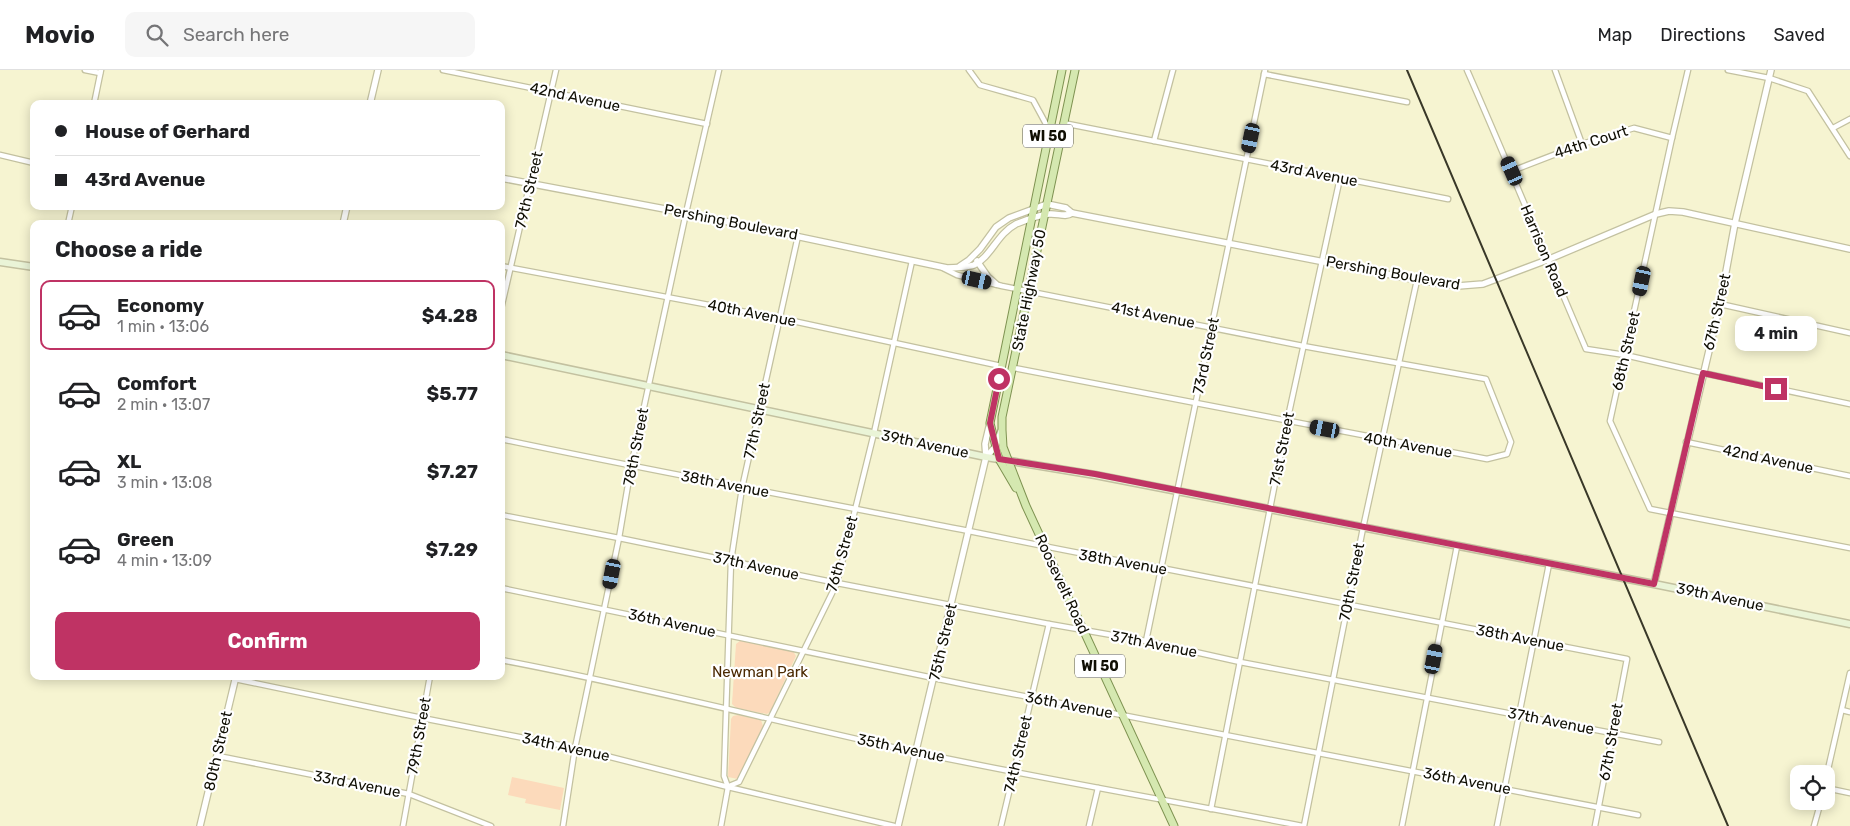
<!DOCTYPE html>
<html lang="en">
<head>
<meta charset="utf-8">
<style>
	body { margin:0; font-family:Rubik,sans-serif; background:#f6f6f6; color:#202124; height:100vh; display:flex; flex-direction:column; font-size:19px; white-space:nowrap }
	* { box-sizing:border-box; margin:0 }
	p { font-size:16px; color:#757577 }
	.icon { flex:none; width:28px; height:28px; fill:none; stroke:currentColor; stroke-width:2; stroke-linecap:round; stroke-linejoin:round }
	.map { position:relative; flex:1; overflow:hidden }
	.details { position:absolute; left:30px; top:150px; width:475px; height:460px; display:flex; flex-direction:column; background:#fff; border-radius:10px; box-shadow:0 2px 12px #0003 }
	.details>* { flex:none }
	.top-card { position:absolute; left:30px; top:30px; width:475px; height:110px; border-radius:10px; box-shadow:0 2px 12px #0003; display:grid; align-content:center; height:110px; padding:0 25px; background:#fff }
	.tools { position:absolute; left:1790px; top:695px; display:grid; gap:10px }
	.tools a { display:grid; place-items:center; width:45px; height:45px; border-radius:10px; background:#fff; box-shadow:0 2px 12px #0003; font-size:25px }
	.end { position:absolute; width:22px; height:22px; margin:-11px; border:6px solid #bf3364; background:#fff; box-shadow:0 0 0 2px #fff }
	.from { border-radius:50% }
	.bubble { position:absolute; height:35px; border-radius:10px; background:#fff; box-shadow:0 2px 12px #0003; font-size:16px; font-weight:700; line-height:35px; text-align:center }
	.car { position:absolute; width:15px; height:30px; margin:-15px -8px; border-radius:6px; box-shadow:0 0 4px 1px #0007; background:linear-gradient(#222 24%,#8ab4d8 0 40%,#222 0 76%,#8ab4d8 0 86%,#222 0) }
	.top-card b { display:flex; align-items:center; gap:18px; height:48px; font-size:19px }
	.top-card b+b { border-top:1px solid #e0e0e0 }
	.top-card i { width:12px; height:12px; background:#202124 }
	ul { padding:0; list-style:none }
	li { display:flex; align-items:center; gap:15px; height:70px; margin:0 10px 8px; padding:0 15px; border:2px solid transparent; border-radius:10px }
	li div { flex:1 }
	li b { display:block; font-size:19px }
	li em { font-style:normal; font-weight:700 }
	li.active { border-color:#bf3364 }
	li>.icon { width:45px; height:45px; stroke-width:1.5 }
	h2 { padding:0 25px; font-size:22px; line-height:60px }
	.action { display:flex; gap:10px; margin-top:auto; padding:10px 25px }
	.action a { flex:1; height:58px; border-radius:10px; background:#bf3364; color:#fff; font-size:20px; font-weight:700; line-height:58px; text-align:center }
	header { display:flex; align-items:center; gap:30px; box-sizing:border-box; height:70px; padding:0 25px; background:#fff; border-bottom:1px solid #e0e0e0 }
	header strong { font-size:24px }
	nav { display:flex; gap:28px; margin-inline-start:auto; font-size:18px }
	.search { width:350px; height:45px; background:#f6f6f6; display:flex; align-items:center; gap:12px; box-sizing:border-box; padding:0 18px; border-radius:10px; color:#757577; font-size:19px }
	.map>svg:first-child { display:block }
</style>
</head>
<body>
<header>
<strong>Movio</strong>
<div class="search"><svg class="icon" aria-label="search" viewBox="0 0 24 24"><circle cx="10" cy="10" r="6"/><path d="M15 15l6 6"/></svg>Search here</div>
<nav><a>Map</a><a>Directions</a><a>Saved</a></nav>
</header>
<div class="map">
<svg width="1850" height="756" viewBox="0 0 1850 756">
	<rect width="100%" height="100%" fill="#f6f4d1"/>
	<g fill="#fcdabb">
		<path d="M741,570L793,581L796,586L770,642L767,644L736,638L732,634L736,574Z"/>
		<path d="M738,645L761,650L763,656L738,709L728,707L731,649L733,646Z"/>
		<path d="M512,707L564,718L560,740L525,733L526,729L508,725Z"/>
	</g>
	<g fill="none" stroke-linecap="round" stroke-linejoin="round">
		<defs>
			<g id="minor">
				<path d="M85,0L100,3"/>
				<path d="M443,0L707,54"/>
				<path d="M969,0L980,15L1033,30L1046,54"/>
				<path d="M1467,0C1508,93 1546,186 1586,279L1625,285L1703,303L1850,334"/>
				<path d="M1555,0L1582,74"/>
				<path d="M1688,0L1672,68L1610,351L1650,439L1850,478"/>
				<path d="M1728,0L1769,8L1808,21L1850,86"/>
				<path d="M1264,4L1407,32"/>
				<path d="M94,34L101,0"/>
				<path d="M1063,53L1448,129"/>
				<path d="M1833,58L1850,49"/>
				<path d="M1154,71L1173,0"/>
				<path d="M0,85L34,93"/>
				<path d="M1512,101L1582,74L1634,58L1672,68"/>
				<path d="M68,154L72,136"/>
				<path d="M501,196L779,248L1001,296"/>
				<path d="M943,198L957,205L1002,216L1303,276L1486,309L1511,372L1507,384L1487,389L1014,298"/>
				<path d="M1720,234L1850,263"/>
				<path d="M501,239L556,0"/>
				<path d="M501,369C643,399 785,425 928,453C1006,468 1083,485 1161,498L1627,589L1595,756"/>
				<path d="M1686,372L1850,406"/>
				<path d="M501,445L619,468L837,513L1049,554L1146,571L1240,592L1659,672"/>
				<path d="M501,518L972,616L1638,745"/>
				<path d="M1146,571L1265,0"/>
				<path d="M501,590C640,616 777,652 915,682C1043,709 1173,731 1302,756"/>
				<path d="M235,609L422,648L575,678L728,717L894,756"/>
				<path d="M1842,640L1850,642"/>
				<path d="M218,686L409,724L491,756"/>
				<path d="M1826,708L1850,603"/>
				<path d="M729,716L739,712L837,513L874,363L912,191"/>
				<path d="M728,717L724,706L731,491L742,418L798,166"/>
				<path d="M1826,718L1850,723"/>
				<path d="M1211,739L1287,352L1340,108"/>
				<path d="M403,756L430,606"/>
				<path d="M563,756L575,678L619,468L631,397L686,143L719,0"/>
				<path d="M721,756L728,717"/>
				<path d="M1001,756L1049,554"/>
				<path d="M1089,756L1098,718"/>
				<path d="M1304,756L1363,458L1417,210"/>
				<path d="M1402,756L1457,476"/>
				<path d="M1497,756L1549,494"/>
				<path d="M1814,756L1821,731"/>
			</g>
			<g id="tertiary">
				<path d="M370,34L378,0"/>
				<path d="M501,108L686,143L947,198C954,198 969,197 974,195C991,187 997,164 1016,154C1026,150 1038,145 1049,144C1058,143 1065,148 1072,143"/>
				<path d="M343,154L347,136"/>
				<path d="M977,191L988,207L996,214"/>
				<path d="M960,196L969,190L980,179L996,157L1009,148L1047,134L1066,138L1072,143L1417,210L1458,216L1483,214L1547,190L1656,144L1669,141L1683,142L1850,179"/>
				<path d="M986,387L996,376L1001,361"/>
				<path d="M1654,514L1720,234L1735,153L1771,0"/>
				<path d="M200,756L236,606"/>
				<path d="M898,756L986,387L985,374L990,353"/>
			</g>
			<g id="secondary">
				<path d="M0,192L34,197"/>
				<path d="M501,285L986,387L1095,405L1654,514L1850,554"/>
			</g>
			<g id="primary">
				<path d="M1075,0L1002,347V360L1003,377L1026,436L1174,756"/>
				<path d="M1016,418L999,389L990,353L1062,0"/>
			</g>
		</defs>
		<use href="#minor" stroke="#c3c1a0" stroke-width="7"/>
		<use href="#tertiary" stroke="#c3c1a0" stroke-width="8"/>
		<use href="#secondary" stroke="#c3c1a0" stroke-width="9"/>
		<use href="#primary" stroke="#7e9251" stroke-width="9"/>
		<use href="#minor" stroke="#fff" stroke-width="4.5"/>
		<use href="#tertiary" stroke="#fff" stroke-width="5.5"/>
		<use href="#secondary" stroke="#eaf4d7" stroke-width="6"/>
		<use href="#primary" stroke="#d5e8b0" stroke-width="7"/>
		<path stroke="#393828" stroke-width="2" d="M1407,0L1728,756"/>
	</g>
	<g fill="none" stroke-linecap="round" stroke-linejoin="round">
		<path stroke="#bf3364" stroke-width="6" d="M999,309L990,353L999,389L1095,404L1654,514L1703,303L1776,319"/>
	</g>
	<g text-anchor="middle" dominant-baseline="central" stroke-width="4.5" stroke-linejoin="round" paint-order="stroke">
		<g fill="#fff" stroke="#57564f" stroke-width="1">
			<rect x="1023" y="54.5" width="50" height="23" rx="4"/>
			<rect x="1075" y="584.5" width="50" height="23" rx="4"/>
		</g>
		<g font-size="14" font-weight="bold" fill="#0f0e03">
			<text x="1048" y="66">WI 50</text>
			<text x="1100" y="596">WI 50</text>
		</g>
		<g font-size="15" fill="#0f0e03" stroke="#fff">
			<text transform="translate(575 27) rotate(12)">42nd Avenue</text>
			<text transform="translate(1591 72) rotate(-18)">44th Court</text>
			<text transform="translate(1314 103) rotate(11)">43rd Avenue</text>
			<text transform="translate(529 120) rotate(-77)">79th Street</text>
			<text transform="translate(731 152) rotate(11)">Pershing Boulevard</text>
			<text transform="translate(1544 181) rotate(67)">Harrison Road</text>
			<text transform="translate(1393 203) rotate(10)">Pershing Boulevard</text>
			<text transform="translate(1029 220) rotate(-79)">State Highway 50</text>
			<text transform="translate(1717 242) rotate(-77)">67th Street</text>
			<text transform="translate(752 243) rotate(11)">40th Avenue</text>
			<text transform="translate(1153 245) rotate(11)">41st Avenue</text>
			<text transform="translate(1626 281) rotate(-77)">68th Street</text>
			<text transform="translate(1206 286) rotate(-78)">73rd Street</text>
			<text transform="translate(757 351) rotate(-78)">77th Street</text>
			<text transform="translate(925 374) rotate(12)">39th Avenue</text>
			<text transform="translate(1408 375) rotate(10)">40th Avenue</text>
			<text transform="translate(636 377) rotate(-79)">78th Street</text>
			<text transform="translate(1282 379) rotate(-79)">71st Street</text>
			<text transform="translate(1768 389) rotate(12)">42nd Avenue</text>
			<text transform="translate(725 414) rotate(11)">38th Avenue</text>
			<text transform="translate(842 484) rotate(-74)">76th Street</text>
			<text transform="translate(1123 492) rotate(10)">38th Avenue</text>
			<text transform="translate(756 496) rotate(12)">37th Avenue</text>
			<text transform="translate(1352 512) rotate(-79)">70th Street</text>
			<text transform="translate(1062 514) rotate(65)">Roosevelt Road</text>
			<text transform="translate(1720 527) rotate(12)">39th Avenue</text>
			<text transform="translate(672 553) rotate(12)">36th Avenue</text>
			<text transform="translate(1520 568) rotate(11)">38th Avenue</text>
			<text transform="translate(943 572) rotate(-77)">75th Street</text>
			<text transform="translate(1154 574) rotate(11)">37th Avenue</text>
			<text transform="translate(1069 635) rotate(11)">36th Avenue</text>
			<text transform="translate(1551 651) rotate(11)">37th Avenue</text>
			<text transform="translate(419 666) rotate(-80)">79th Street</text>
			<text transform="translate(1611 672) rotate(-80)">67th Street</text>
			<text transform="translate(566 677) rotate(12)">34th Avenue</text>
			<text transform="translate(901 678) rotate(12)">35th Avenue</text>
			<text transform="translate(218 681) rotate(-77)">80th Street</text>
			<text transform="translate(1018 684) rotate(-77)">74th Street</text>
			<text transform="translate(1467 711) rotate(11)">36th Avenue</text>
			<text transform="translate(357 714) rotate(11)">33rd Avenue</text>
		</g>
		<g font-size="15" fill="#4a2800" stroke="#fff">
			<text x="760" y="602">Newman Park</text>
		</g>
	</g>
</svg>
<div class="tools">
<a><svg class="icon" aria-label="locate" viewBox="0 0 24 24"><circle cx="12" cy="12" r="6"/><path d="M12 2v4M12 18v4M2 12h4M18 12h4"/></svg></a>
</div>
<i class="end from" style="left:999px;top:309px"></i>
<i class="end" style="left:1776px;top:319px"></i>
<div class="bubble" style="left:1735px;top:246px;width:82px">4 min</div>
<i class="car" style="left:1251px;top:68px;rotate:192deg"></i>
<i class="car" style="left:1512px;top:101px;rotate:336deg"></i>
<i class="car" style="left:977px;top:210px;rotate:103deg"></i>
<i class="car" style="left:1642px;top:211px;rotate:192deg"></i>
<i class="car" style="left:1325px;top:359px;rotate:281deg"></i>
<i class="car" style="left:612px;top:504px;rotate:191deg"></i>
<i class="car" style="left:1434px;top:589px;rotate:11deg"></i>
<div class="top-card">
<b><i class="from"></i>House of Gerhard</b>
<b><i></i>43rd Avenue</b>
</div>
<section class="details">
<h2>Choose a ride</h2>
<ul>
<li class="active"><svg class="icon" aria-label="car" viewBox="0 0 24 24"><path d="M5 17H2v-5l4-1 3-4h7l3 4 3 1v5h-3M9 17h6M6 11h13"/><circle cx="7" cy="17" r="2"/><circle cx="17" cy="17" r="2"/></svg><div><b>Economy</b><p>1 min · 13:06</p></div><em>$4.28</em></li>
<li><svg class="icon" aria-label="car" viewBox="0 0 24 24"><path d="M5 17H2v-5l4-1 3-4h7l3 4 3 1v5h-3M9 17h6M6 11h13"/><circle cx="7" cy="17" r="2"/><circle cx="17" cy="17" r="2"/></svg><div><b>Comfort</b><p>2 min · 13:07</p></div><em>$5.77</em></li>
<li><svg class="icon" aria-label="car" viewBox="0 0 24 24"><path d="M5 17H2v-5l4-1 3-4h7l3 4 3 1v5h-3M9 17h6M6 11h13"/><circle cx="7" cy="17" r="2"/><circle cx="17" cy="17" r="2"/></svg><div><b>XL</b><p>3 min · 13:08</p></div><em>$7.27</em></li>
<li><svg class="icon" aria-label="car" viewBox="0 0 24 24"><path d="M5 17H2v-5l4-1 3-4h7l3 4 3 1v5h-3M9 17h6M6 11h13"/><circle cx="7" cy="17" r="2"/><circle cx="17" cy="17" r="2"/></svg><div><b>Green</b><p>4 min · 13:09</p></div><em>$7.29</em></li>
</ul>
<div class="action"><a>Confirm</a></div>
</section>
</div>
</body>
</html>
